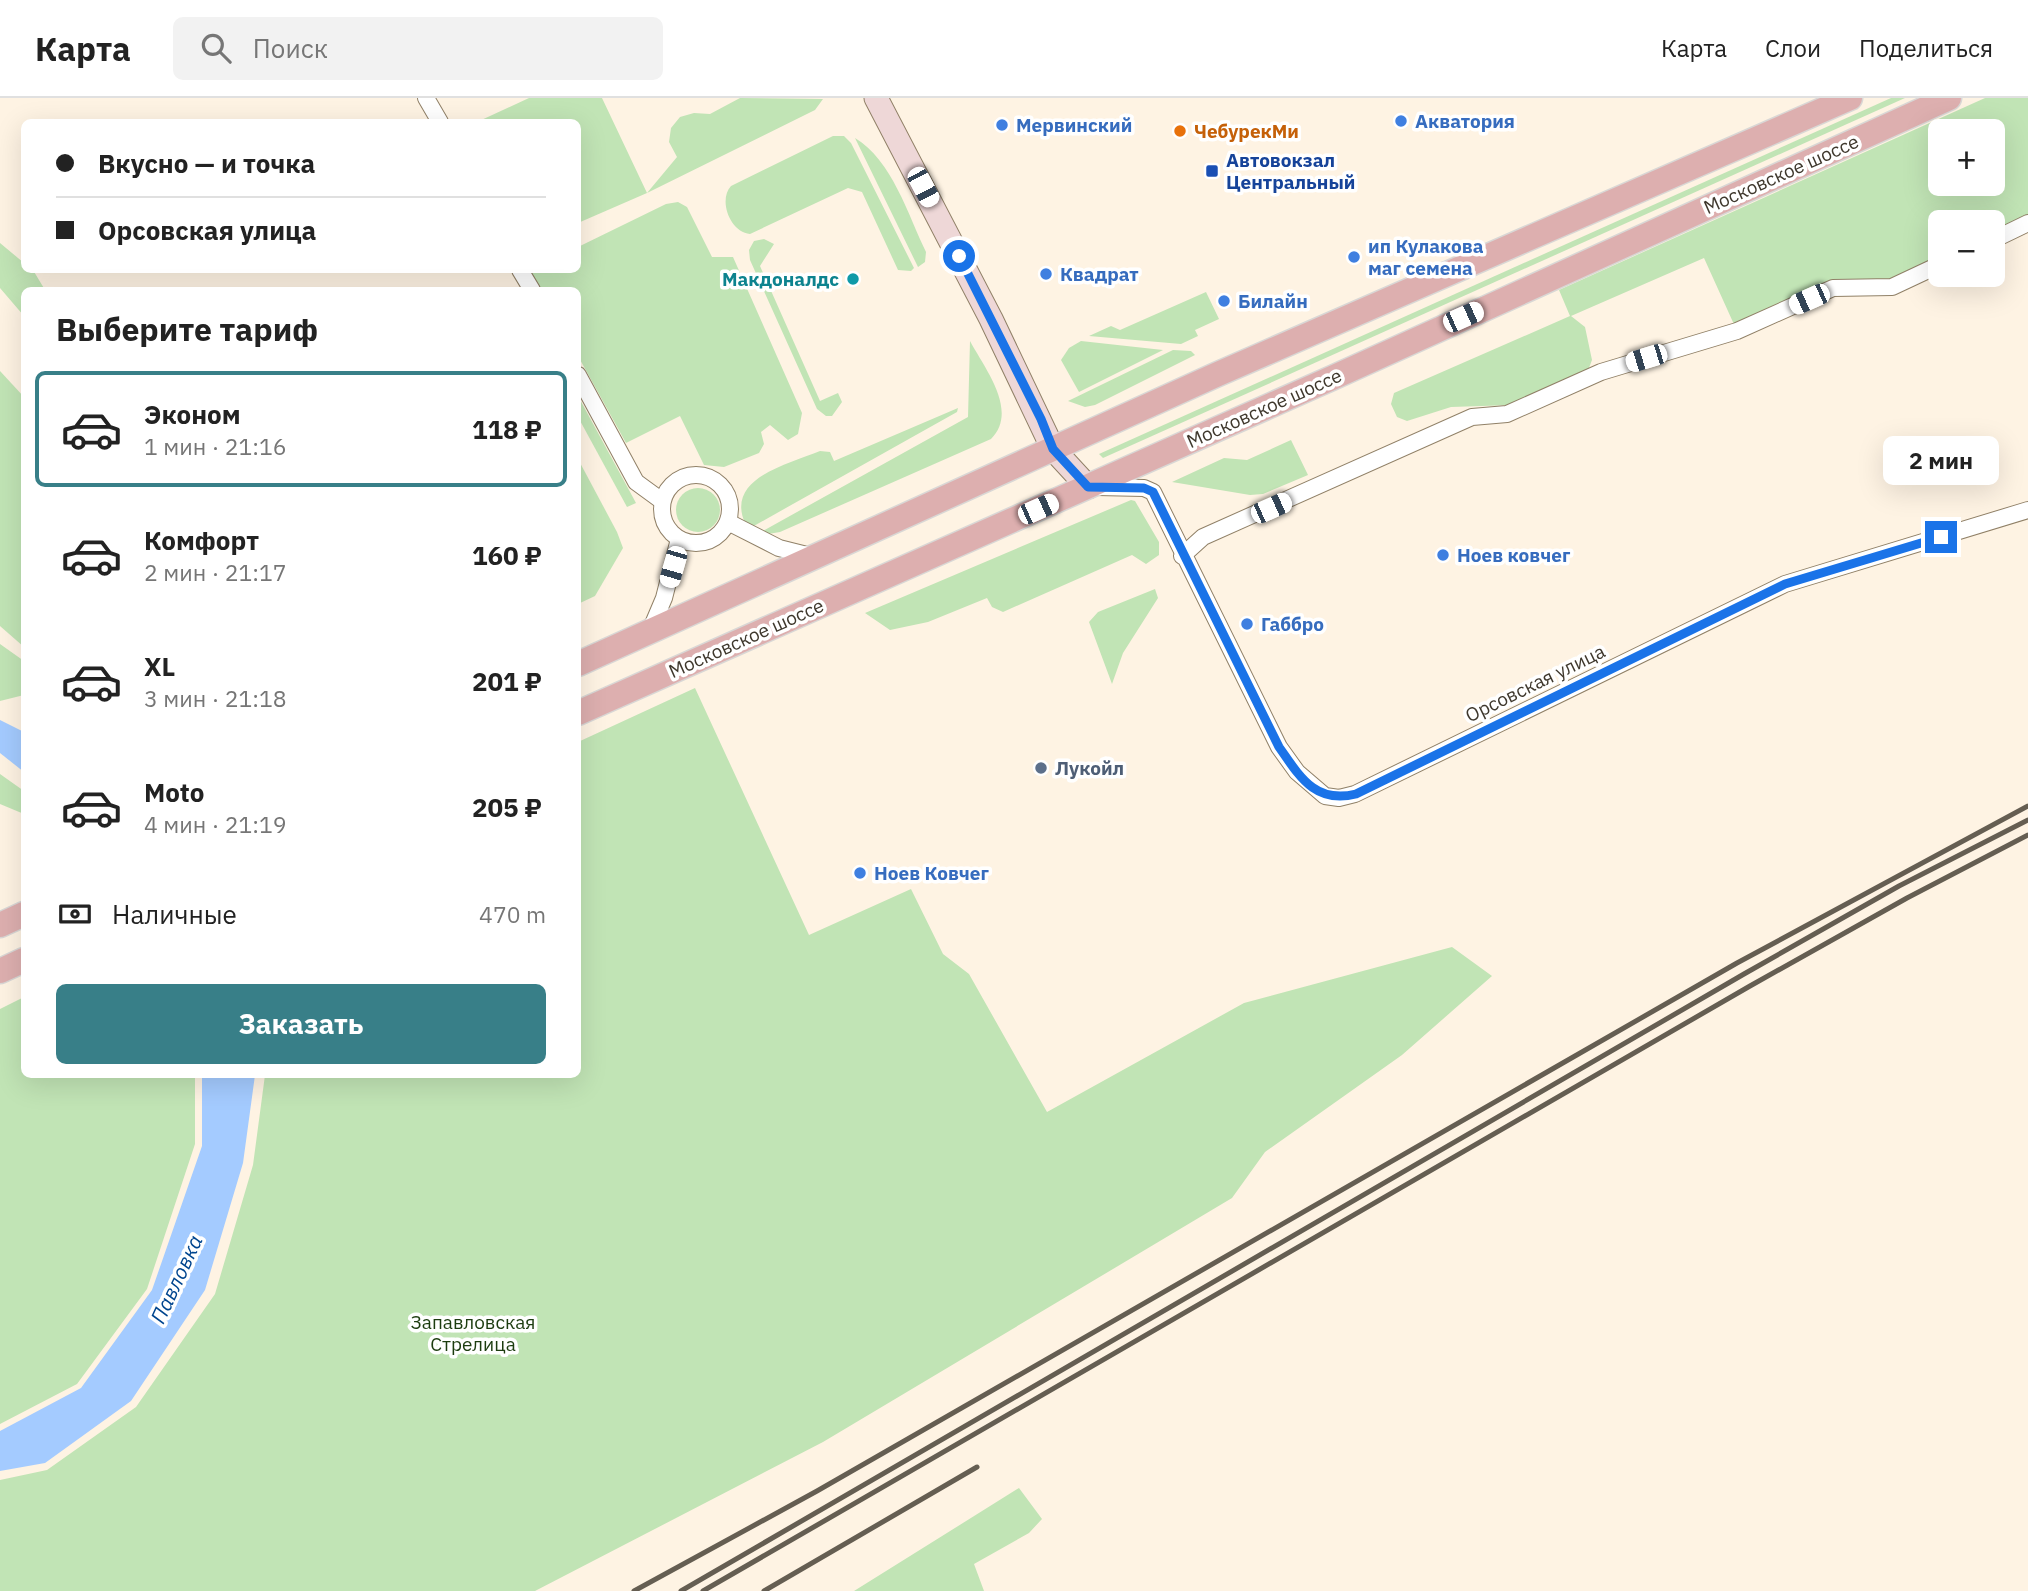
<!DOCTYPE html>
<html lang="ru">
<head>
<meta charset="utf-8">
<style>
	body { margin:0; font-family:"IBM Plex Sans",sans-serif; background:#f2f2f2; color:#222; height:100vh; display:flex; flex-direction:column; font-size:26px; white-space:nowrap }
	* { box-sizing:border-box; margin:0 }
	p { font-size:23px; color:#767676 }
	.icon { flex:none; width:38px; height:38px; fill:none; stroke:currentColor; stroke-width:2; stroke-linecap:round; stroke-linejoin:round }
	.map { position:relative; flex:1; overflow:hidden }
	.drawer { position:absolute; left:21px; top:189px; width:560px; height:791px; display:flex; flex-direction:column; background:#fff; border-radius:10px; box-shadow:0 7px 28px #0002 }
	.drawer>* { flex:none }
	.banner { position:absolute; left:21px; top:21px; width:560px; height:154px; border-radius:10px; box-shadow:0 7px 28px #0002; display:grid; align-content:center; height:154px; padding:0 35px; background:#fff }
	.fabs { position:absolute; left:1928px; top:21px; display:grid; gap:14px }
	.fabs a { display:grid; place-items:center; width:77px; height:77px; border-radius:10px; background:#fff; box-shadow:0 7px 28px #0002; font-size:35px }
	.end { position:absolute; width:32px; height:32px; margin:-16px; border:9px solid #1a73e8; background:#fff; box-shadow:0 0 0 4px #fff }
	.from { border-radius:50% }
	.bubble { position:absolute; height:49px; border-radius:10px; background:#fff; box-shadow:0 7px 28px #0002; font-size:23px; font-weight:800; line-height:49px; text-align:center }
	.car { position:absolute; width:21px; height:42px; margin:-21px -10px; border-radius:9px; box-shadow:0 0 5px 2px #0007; background:linear-gradient(#fff 24%,#345 0 40%,#fff 0 76%,#345 0 86%,#fff 0) }
	.banner b { display:flex; align-items:center; gap:24px; height:66px; font-size:26px }
	.banner b+b { border-top:2px solid #e0e0e0 }
	.banner i { width:18px; height:18px; background:#222 }
	ul { padding:0; list-style:none }
	li { display:flex; align-items:center; gap:21px; height:116px; margin:0 14px 10px; padding:0 21px; border:4px solid transparent; border-radius:10px }
	li div { flex:1 }
	li b { display:block; font-size:26px }
	li em { font-style:normal; font-weight:800 }
	li.active { border-color:#387f88 }
	li>.icon { width:63px; height:63px; stroke-width:1.5 }
	h2 { padding:0 35px; font-size:32px; line-height:84px }
	.pay { display:flex; align-items:center; gap:18px; height:77px; padding:0 35px; font-size:26px }
	.pay p { margin-inline-start:auto }
	.action { display:flex; gap:14px; margin-top:auto; padding:14px 35px }
	.action a { flex:1; height:80px; border-radius:10px; background:#387f88; color:#fff; font-size:28px; font-weight:800; line-height:80px; text-align:center }
	header { display:flex; align-items:center; gap:42px; box-sizing:border-box; height:98px; padding:0 35px; background:#fff; border-bottom:2px solid #e0e0e0 }
	header strong { font-size:33px }
	nav { display:flex; gap:38px; margin-inline-start:auto; font-size:24px }
	.search { width:490px; height:63px; background:#f2f2f2; display:flex; align-items:center; gap:18px; box-sizing:border-box; padding:0 24px; border-radius:10px; color:#767676; font-size:26px }
	.map>svg:first-child { display:block }
</style>
</head>
<body>
<header>
<strong>Карта</strong>
<div class="search"><svg class="icon" aria-label="search" viewBox="0 0 24 24"><circle cx="10" cy="10" r="6"/><path d="M15 15l6 6"/></svg>Поиск</div>
<nav><a>Карта</a><a>Слои</a><a>Поделиться</a></nav>
</header>
<div class="map">
<svg width="2028" height="1493" viewBox="0 0 2028 1493">
	<rect width="100%" height="100%" fill="#fef3e3"/>
	<g fill="#c1e4b5" fill-rule="evenodd">
		<path d="M529,0H602L647,95L677,59L669,44L671,30L680,19L694,15L710,16L740,0L823,1L815,12L647,95L578,125V24H477Z"/>
		<path d="M1891,0H1905L1103,360L1099,356Z"/>
		<path d="M1985,0H2028V125L1993,142V124H1941V166L1892,189L1861,187L1737,233L1704,160L1571,218L1585,229L1592,262L1587,275L1513,307L1451,309L1407,323L1397,319L1391,306L1394,295L1570,218L1559,192ZM1941,33H1993V86H1941Z"/>
		<path d="M833,38H844L851,45L914,170L911,173L898,172L862,94L848,90L750,136C730,134 718,102 731,88Z"/>
		<path d="M855,40C892,62 908,117 926,154L925,164L918,169Z"/>
		<path d="M678,104L687,109L712,159H733L802,315L798,336L788,342L770,327L761,334L764,346L759,355L724,369L704,367L680,318L626,345L578,258V192H541L529,172H578V149L666,106Z"/>
		<path d="M764,141L774,146L760,168L820,303L838,295L842,304L832,318H826L817,311L750,162L749,152L754,143Z"/>
		<path d="M0,145L24,165V172H33L45,192H24V218L0,190Z"/>
		<path d="M1206,194L1219,221L1195,232L1198,238L1181,246L1089,238L1111,228L1120,232Z"/>
		<path d="M970,243C985,271 1019,313 991,341L780,434L768,436L761,434L968,319Z"/>
		<path d="M1081,243L1163,252L1079,294L1061,262L1069,250Z"/>
		<path d="M1173,252L1191,253L1195,257L1095,307L1085,309L1068,303Z"/>
		<path d="M0,273L24,299V549L0,528Z"/>
		<path d="M578,298L629,392L636,405L627,409L578,319Z"/>
		<path d="M958,310L957,314L752,429L745,425C725,380 789,366 820,353L830,354L834,363Z"/>
		<path d="M1291,342L1308,377L1263,396L1250,397L1172,384L1224,360L1247,362Z"/>
		<path d="M578,361L617,434L623,450L595,498L578,506Z"/>
		<circle cx="698" cy="412" r="22"/>
		<path d="M1131,402L1135,403L1159,444V457L1146,466L1132,457L1003,514L992,509L987,500L928,524L890,532L865,515Z"/>
		<path d="M1155,491L1158,500L1123,555L1112,586L1089,524L1098,514Z"/>
		<path d="M0,546L24,563V597L0,603Z"/>
		<path d="M695,590L809,837L911,791L943,856L969,876L1047,1014L1244,905L1452,849L1492,878L1402,957L1265,1054L1232,1100L823,1344L535,1493H0V1382L47,1372L136,1309L215,1196L253,1067L265,977L578,976V644Z"/>
		<path d="M0,676L24,693V716L0,706Z"/>
		<path d="M24,899V976L195,977V1046L147,1191L77,1286L0,1326V911Z"/>
		<path d="M1019,1390L1042,1421L1029,1435L974,1466L984,1493H854Z"/>
	</g>
	<g fill="#a4cbff">
		<path d="M0,622L24,634V674L0,655Z"/>
		<path d="M202,977H255L243,1065L205,1192L131,1303L45,1365L0,1373V1333L81,1290L152,1192L202,1048Z"/>
	</g>
	<g fill="none" stroke-linecap="round" stroke-linejoin="round">
		<defs>
			<g id="street">
				<path d="M426,0L440,24"/>
				<path d="M1993,142L2028,125"/>
				<path d="M520,172L532,192"/>
				<path d="M578,277L636,384L662,403"/>
				<circle cx="696" cy="411" r="34"/>
				<path d="M1097,389L1144,390L1153,394L1279,649L1297,674L1325,698L1339,700L1355,696L1785,486L2028,412"/>
				<path d="M728,424L779,450L815,459"/>
				<path d="M1182,458L1203,439L1472,319L1507,316L1601,274L1737,233L1833,190L1892,189L1941,166"/>
				<path d="M650,533L664,500L679,441"/>
			</g>
			<path id="secondary" d="M876,0L991,221L1053,351L1088,389"/>
			<g id="primary">
				<path d="M578,566L1218,276L1850,0"/>
				<path d="M578,615L1332,280L1949,0"/>
				<path d="M0,827L24,816"/>
				<path d="M0,873L24,862"/>
			</g>
		</defs>
		<use href="#street" stroke="#908067" stroke-width="18"/>
		<use href="#secondary" stroke="#908067" stroke-width="25"/>
		<use href="#primary" stroke="#d9d7d5" stroke-width="27"/>
		<use href="#street" stroke="#fff" stroke-width="16"/>
		<use href="#secondary" stroke="#eed7d7" stroke-width="23"/>
		<use href="#primary" stroke="#ddafaf" stroke-width="24"/>
		<g stroke="#655e52" stroke-width="5">
			<path d="M634,1493L817,1393L1737,865L2028,708"/>
			<path d="M681,1493L1744,876L1899,788L2028,722"/>
			<path d="M703,1493L1750,888L1907,800L2028,737"/>
			<path d="M764,1493L977,1369"/>
		</g>
	</g>
	<g fill="none" stroke-linecap="round" stroke-linejoin="round">
		<path stroke="#1a73e8" stroke-width="9" d="M959,158L1041,321L1053,351L1088,389L1144,390L1153,394L1279,649C1300,679 1315,706 1356,696L1785,486L1941,439"/>
	</g>
	<g fill="#3f7fe0" stroke="#fff" stroke-width="2.5">
		<circle cx="1401" cy="23" r="7"/>
		<circle cx="1002" cy="27" r="7"/>
		<circle cx="1354" cy="159" r="7"/>
		<circle cx="1046" cy="176" r="7"/>
		<circle cx="1224" cy="203" r="7"/>
		<circle cx="1443" cy="457" r="7"/>
		<circle cx="1247" cy="526" r="7"/>
		<circle cx="860" cy="775" r="7"/>
	</g>
	<circle fill="#e8710a" stroke="#fff" stroke-width="2.5" cx="1180" cy="33" r="7"/>
	<rect fill="#1a4fb4" stroke="#fff" stroke-width="2.5" x="1205" y="66" width="14" height="14" rx="3.5"/>
	<circle fill="#0f9aa8" stroke="#fff" stroke-width="2.5" cx="853" cy="181" r="7"/>
	<circle fill="#5c6f8a" stroke="#fff" stroke-width="2.5" cx="1041" cy="670" r="7"/>
	<g text-anchor="middle" dominant-baseline="central" stroke-width="7" stroke-linejoin="round" paint-order="stroke">
		<g font-size="19" font-weight="bold" fill="#366cbe" stroke="#fff" text-anchor="start">
			<text x="1415" y="23">Акватория</text>
			<text x="1016" y="27">Мервинский</text>
			<text x="1368" y="148">ип Кулакова<tspan x="1368" dy="22">маг семена</tspan></text>
			<text x="1060" y="176">Квадрат</text>
			<text x="1238" y="203">Билайн</text>
			<text x="1457" y="457">Ноев ковчег</text>
			<text x="1261" y="526">Габбро</text>
			<text x="874" y="775">Ноев Ковчег</text>
		</g>
		<g font-size="19" font-weight="bold" fill="#c56008" stroke="#fff" text-anchor="start">
			<text x="1194" y="33">ЧебурекМи</text>
		</g>
		<g font-size="19" font-weight="bold" fill="#164399" stroke="#fff" text-anchor="start">
			<text x="1226" y="62">Автовокзал<tspan x="1226" dy="22">Центральный</tspan></text>
		</g>
		<g font-size="19" fill="#3f382d" stroke="#fff">
			<text transform="translate(1781 76) rotate(-24)">Московское шоссе</text>
			<text transform="translate(1264 310) rotate(-24)">Московское шоссе</text>
			<text transform="translate(746 540) rotate(-24)">Московское шоссе</text>
			<text transform="translate(1535 585) rotate(-26)">Орсовская улица</text>
		</g>
		<g font-size="19" font-weight="bold" fill="#0d838f" stroke="#fff" text-anchor="end">
			<text x="839" y="181">Макдоналдс</text>
		</g>
		<g font-size="19" font-weight="bold" fill="#4e5e75" stroke="#fff" text-anchor="start">
			<text x="1055" y="670">Лукойл</text>
		</g>
		<g font-size="19" fill="#1c3c0f" stroke="#fff">
			<text x="473" y="1224">Запавловская<tspan x="473" dy="22">Стрелица</tspan></text>
		</g>
		<g font-size="21" font-style="italic" fill="#00458e" stroke="#fff">
			<text transform="translate(176 1181) rotate(-65)">Павловка</text>
		</g>
	</g>
</svg>
<div class="fabs">
<a>+</a>
<a>−</a>
</div>
<i class="end from" style="left:959px;top:158px"></i>
<i class="end" style="left:1941px;top:439px"></i>
<div class="bubble" style="left:1883px;top:338px;width:116px">2 мин</div>
<i class="car" style="left:923px;top:89px;rotate:152deg"></i>
<i class="car" style="left:1809px;top:201px;rotate:246deg"></i>
<i class="car" style="left:1463px;top:219px;rotate:66deg"></i>
<i class="car" style="left:1646px;top:260px;rotate:253deg"></i>
<i class="car" style="left:1271px;top:410px;rotate:66deg"></i>
<i class="car" style="left:1038px;top:411px;rotate:66deg"></i>
<i class="car" style="left:673px;top:469px;rotate:196deg"></i>
<div class="banner">
<b><i class="from"></i>Вкусно — и точка</b>
<b><i></i>Орсовская улица</b>
</div>
<section class="drawer">
<h2>Выберите тариф</h2>
<ul>
<li class="active"><svg class="icon" aria-label="car" viewBox="0 0 24 24"><path d="M5 17H2v-5l4-1 3-4h7l3 4 3 1v5h-3M9 17h6M6 11h13"/><circle cx="7" cy="17" r="2"/><circle cx="17" cy="17" r="2"/></svg><div><b>Эконом</b><p>1 мин · 21:16</p></div><em>118 ₽</em></li>
<li><svg class="icon" aria-label="car" viewBox="0 0 24 24"><path d="M5 17H2v-5l4-1 3-4h7l3 4 3 1v5h-3M9 17h6M6 11h13"/><circle cx="7" cy="17" r="2"/><circle cx="17" cy="17" r="2"/></svg><div><b>Комфорт</b><p>2 мин · 21:17</p></div><em>160 ₽</em></li>
<li><svg class="icon" aria-label="car" viewBox="0 0 24 24"><path d="M5 17H2v-5l4-1 3-4h7l3 4 3 1v5h-3M9 17h6M6 11h13"/><circle cx="7" cy="17" r="2"/><circle cx="17" cy="17" r="2"/></svg><div><b>XL</b><p>3 мин · 21:18</p></div><em>201 ₽</em></li>
<li><svg class="icon" aria-label="car" viewBox="0 0 24 24"><path d="M5 17H2v-5l4-1 3-4h7l3 4 3 1v5h-3M9 17h6M6 11h13"/><circle cx="7" cy="17" r="2"/><circle cx="17" cy="17" r="2"/></svg><div><b>Moto</b><p>4 мин · 21:19</p></div><em>205 ₽</em></li>
</ul>
<div class="pay"><svg class="icon" aria-label="cash" viewBox="0 0 24 24"><path d="M3 7h18v10H3z"/><circle cx="12" cy="12" r="2"/></svg>Наличные<p>470 m</p></div>
<div class="action"><a>Заказать</a></div>
</section>
</div>
</body>
</html>
